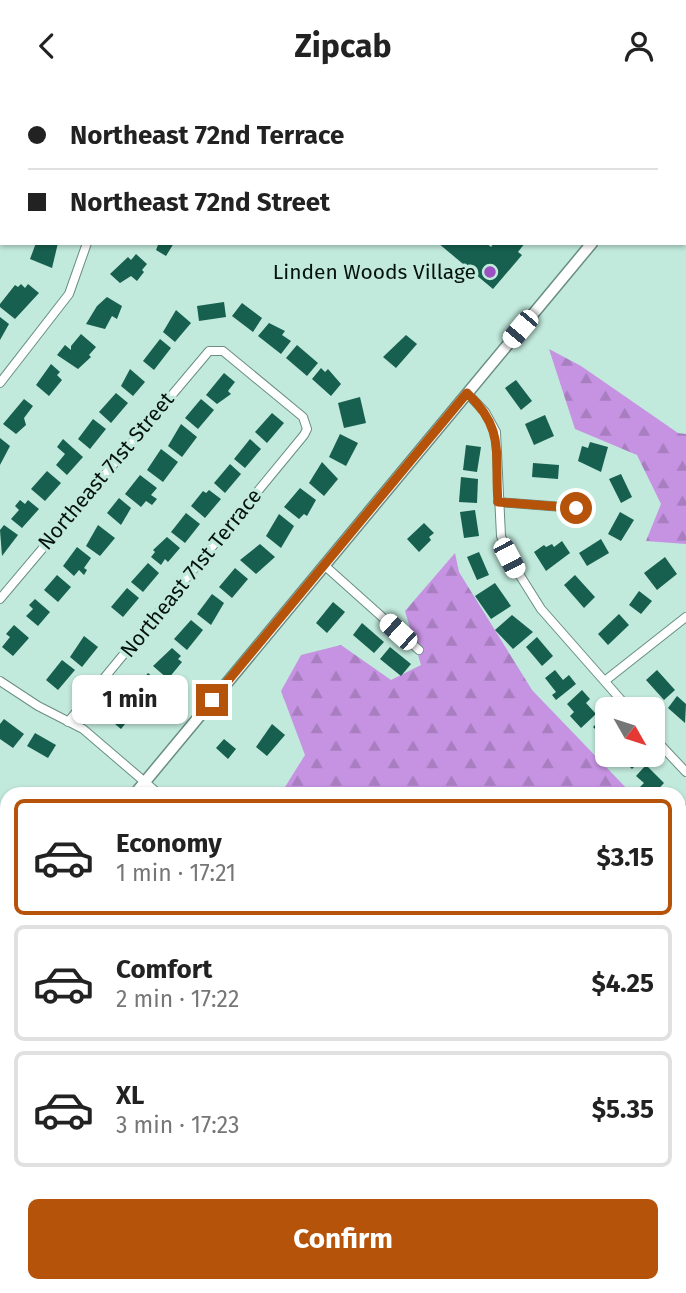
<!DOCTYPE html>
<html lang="en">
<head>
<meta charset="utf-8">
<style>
	body { margin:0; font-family:"Fira Sans",sans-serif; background:#f6f6f6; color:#222; height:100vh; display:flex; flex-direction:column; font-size:26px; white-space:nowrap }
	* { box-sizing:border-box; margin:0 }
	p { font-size:23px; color:#767676 }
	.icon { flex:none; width:38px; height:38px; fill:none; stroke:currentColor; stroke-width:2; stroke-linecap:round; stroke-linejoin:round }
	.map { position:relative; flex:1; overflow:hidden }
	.sheet { position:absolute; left:0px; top:696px; width:686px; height:506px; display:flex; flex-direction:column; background:#fff; border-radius:21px 21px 0 0; box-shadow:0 2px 5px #0004 }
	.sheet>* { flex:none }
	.top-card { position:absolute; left:0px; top:0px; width:686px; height:154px; box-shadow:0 2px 5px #0004; display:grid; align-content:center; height:154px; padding:0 28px; background:#fff }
	.needle { width:46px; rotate:129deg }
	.buttons { position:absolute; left:595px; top:606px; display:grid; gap:14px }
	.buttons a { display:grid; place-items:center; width:70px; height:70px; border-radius:10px; background:#fff; box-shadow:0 2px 5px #0004; font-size:35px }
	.end { position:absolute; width:32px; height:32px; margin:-16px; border:9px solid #b45309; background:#fff; box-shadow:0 0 0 4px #fff }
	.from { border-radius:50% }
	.bubble { position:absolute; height:49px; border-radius:10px; background:#fff; box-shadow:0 2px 5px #0004; font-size:23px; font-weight:700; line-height:49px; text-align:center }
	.car { position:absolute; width:21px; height:42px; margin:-21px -10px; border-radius:9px; box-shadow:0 0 5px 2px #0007; background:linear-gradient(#fff 24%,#345 0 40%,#fff 0 76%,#345 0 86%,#fff 0) }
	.top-card b { display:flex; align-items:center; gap:24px; height:66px; font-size:26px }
	.top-card b+b { border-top:2px solid #e0e0e0 }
	.top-card i { width:18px; height:18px; background:#222 }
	ul { padding:12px 0 0; list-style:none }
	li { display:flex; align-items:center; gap:21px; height:116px; margin:0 14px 10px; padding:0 14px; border:4px solid #e0e0e0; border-radius:10px }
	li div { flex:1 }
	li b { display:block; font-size:26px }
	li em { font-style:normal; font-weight:700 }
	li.current { border-color:#b45309 }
	li>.icon { width:63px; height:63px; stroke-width:1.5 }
	.primary-button { display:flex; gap:14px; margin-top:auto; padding:14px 28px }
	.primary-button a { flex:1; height:80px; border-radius:10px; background:#b45309; color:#fff; font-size:28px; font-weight:700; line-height:80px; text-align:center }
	header { display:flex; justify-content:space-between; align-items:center; height:91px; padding:0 28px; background:#fff; font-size:32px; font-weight:700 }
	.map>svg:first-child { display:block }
</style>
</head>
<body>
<header><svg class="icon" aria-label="back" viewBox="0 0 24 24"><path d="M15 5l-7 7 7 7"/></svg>Zipcab<svg class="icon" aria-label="person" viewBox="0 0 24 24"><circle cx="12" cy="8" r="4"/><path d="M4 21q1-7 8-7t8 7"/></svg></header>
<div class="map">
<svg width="686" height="1202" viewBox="0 0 686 1202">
	<defs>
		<pattern id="forest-firs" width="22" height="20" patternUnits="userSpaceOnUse" patternTransform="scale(1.75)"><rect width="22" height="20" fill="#c693e2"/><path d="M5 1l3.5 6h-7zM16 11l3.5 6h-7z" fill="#a87ec1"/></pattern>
	</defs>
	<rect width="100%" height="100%" fill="#c1e9dc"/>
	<g fill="url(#forest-firs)">
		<path d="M549,258L581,275L678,342L686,343V453L646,450L661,413L637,364L575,338Z"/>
		<path d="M455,462L459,481L532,599L632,703L280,704L305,664L281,600L301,564L341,554L391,589L421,574L405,520Z"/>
		<path d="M679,749L686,756V810L679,804Z"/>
		<path d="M686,951V1202H302L306,1195H679V961Z"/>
	</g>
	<g fill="#175f4e">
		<path d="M36,152H58L52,177L30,168Z"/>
		<path d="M154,152H174L166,165L156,159L158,154Z"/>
		<path d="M438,152H486L491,156L494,152H525L518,161L522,164L493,198Z"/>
		<path d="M136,163L147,173L142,179L144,181L137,190L131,185L120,192L110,183L128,166L131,169Z"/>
		<path d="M21,193L25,197L28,193L39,202L15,228L0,216V213L15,194L18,196Z"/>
		<path d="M107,206L122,215L117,228L112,225L105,238L86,233L97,215Z"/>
		<path d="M224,211L226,226L199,230L197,215Z"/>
		<path d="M242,212L262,227L253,241L232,225Z"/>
		<path d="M176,219L191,232L175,251L163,241Z"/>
		<path d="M0,226L9,233L0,249Z"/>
		<path d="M269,232L285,240L282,244L291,250L281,263L258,245Z"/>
		<path d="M81,243L96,256L89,264L91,266L78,278L57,264L65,254L71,259V255Z"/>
		<path d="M406,244L417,253L396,277L383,266Z"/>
		<path d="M160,248L171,257L154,279L143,270Z"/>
		<path d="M297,254L318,272L307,285L286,267Z"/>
		<path d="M51,273L60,281L57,284L62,289L49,305L36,294Z"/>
		<path d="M321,277L325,281L328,278L341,293L331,305L312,288Z"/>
		<path d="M130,278L145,291L133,305L121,295Z"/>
		<path d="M224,282L235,291L228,300L231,303L217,313L206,304Z"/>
		<path d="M516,289L532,310L521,319L505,297Z"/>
		<path d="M116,302L128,312L111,332L99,321Z"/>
		<path d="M360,306L366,332L344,337L338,312Z"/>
		<path d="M24,308L33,315L24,327L26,334L16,343L3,333Z"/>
		<path d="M201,308L214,319L198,338L185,327Z"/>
		<path d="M272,322L284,332L267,352L255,341Z"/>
		<path d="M545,324L554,345L534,354L525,333Z"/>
		<path d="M93,328L106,338L90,358L78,348Z"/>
		<path d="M181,333L197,346L182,366L168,355Z"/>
		<path d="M340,343L358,352L346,375L329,366Z"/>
		<path d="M0,347L10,355L0,374Z"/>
		<path d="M63,348L83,366L67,384L56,374L65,363L57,356Z"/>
		<path d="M250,348L261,358L245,377L234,368Z"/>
		<path d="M590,351L608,356L601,381L578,370L582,355L588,357Z"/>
		<path d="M466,354L481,356L477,381L463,379Z"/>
		<path d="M161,358L178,371L163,391L147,379Z"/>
		<path d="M322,371L338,388L324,405L309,392Z"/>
		<path d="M533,372L559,374L558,388L532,386Z"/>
		<path d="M230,373L241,383L225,402L214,392Z"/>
		<path d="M47,380L61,392L45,410L31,398Z"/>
		<path d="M621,383L632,406L621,412L609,388Z"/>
		<path d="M140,384L157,397L151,404L157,408L152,414L146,410L141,416L125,403Z"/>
		<path d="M461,386L478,388L477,412L459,411Z"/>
		<path d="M300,397L316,409L307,425L304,423L299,428L284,416Z"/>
		<path d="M209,399L221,408L205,427L191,415L203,400L206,402Z"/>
		<path d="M119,407L131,417L121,434L107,422Z"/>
		<path d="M20,409L25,413L28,409L39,418L22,437L11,428L19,419L15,415Z"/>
		<path d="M475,419L479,445L464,447L460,421Z"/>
		<path d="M620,421L634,429L621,450L608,443Z"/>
		<path d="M186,422L200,433L185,452L171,441Z"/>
		<path d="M279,423L294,435L281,457L266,445Z"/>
		<path d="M424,432L434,442L429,446L431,449L419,461L407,448Z"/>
		<path d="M4,434L18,444L2,465L0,439Z"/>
		<path d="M98,434L115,447L100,465L86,455Z"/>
		<path d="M167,446L180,457L168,471L165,468L161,474L151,466L155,461L153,459Z"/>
		<path d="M601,448L609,462L587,475L579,462Z"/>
		<path d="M562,450L570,462L546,480L534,461L544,454L546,456L552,453L554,456Z"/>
		<path d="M260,453L275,466L256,483L240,469Z"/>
		<path d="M77,456L91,467L84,477L87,479L84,484L79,479L74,485L63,475Z"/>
		<path d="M479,461L489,484L477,489L467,466Z"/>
		<path d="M665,466L677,483L657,499L644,482Z"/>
		<path d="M148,472L159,482L143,501L131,491Z"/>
		<path d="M235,477L248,488L232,507L219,496Z"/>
		<path d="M57,484L71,496L58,511L44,499Z"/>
		<path d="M575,484L595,506L584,517L564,494Z"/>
		<path d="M495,492L511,515L491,528L475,505Z"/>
		<path d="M127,497L139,507L123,526L111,516Z"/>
		<path d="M639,500L652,510L641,523L629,514Z"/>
		<path d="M212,503L224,512L211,534L197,523Z"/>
		<path d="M35,508L50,521L38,535L26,525L33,518L29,514Z"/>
		<path d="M333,511L345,521L327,542L316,532Z"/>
		<path d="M619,523L629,534L608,554L598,543Z"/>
		<path d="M512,524L533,541L513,558L495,539Z"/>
		<path d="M191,529L203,539L187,559L174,548Z"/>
		<path d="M362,532L384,551L374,562L353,544Z"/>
		<path d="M14,534L29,547L13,565L2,556L10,546L6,543Z"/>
		<path d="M84,545L98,556L82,576L70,566Z"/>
		<path d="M537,546L553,565L542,575L526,556Z"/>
		<path d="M390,556L411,573L401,585L380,568Z"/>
		<path d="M172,557L181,565L178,568L182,571L168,588L153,575Z"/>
		<path d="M62,569L75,579L58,599L46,589Z"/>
		<path d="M555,579L563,589L569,584L576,593L556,609L552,604L556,601L545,587Z"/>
		<path d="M657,579L675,599L664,609L646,589Z"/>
		<path d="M148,582L160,592L156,596L159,599L143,613L131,603Z"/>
		<path d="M582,599L590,608L586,612L596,623L581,637L570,625L574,621L567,613Z"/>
		<path d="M677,605L686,613L685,632L668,617Z"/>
		<path d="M123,612L134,622L121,638L109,628Z"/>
		<path d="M603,626L607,630V650L593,636Z"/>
		<path d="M4,628L24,643L13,657L0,648V633Z"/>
		<path d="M272,633L285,644L267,665L256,656Z"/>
		<path d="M35,642L56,654L48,667L27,655Z"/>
		<path d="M224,648L236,658L228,668L216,657Z"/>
		<path d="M617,663H638L642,668L632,678Z"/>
		<path d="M646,674L664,692L653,704L640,696L644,692L636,685Z"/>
		<path d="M679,707L686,713L679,726Z"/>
		<path d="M7,910V929L0,924V918Z"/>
		<path d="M0,1149L7,1157V1164L0,1171Z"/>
		<path d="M36,1195L50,1202H25L28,1196L34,1199Z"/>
		<path d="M76,1195H95L89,1202H71Z"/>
	</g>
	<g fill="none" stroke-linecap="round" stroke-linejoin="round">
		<defs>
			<g id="street">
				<path d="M38,0L39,2"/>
				<path d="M220,0L221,2"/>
				<path d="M0,75L2,73"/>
				<path d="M0,292L69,203L87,152"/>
				<path d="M467,302L485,321L496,341L501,445L509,467L541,518L629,618"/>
				<path d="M498,411L576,417"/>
				<path d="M324,474L419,559"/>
				<path d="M0,508L209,260H223L303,326L307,338L304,344L68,631"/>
				<path d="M606,589L686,526"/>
				<path d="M0,590L38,615L83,638L160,704"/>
				<path d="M653,646L686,681"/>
				<path d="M0,1105L7,1097"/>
				<path d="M0,1124L7,1129"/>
			</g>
			<g id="secondary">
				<path d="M684,41L686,39"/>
				<path d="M134,704L592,152"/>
				<path d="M0,866L7,858"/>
			</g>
		</defs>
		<use href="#street" stroke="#698e83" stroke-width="10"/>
		<use href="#secondary" stroke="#698e83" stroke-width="13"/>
		<use href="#street" stroke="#fff" stroke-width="8"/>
		<use href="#secondary" stroke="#fff" stroke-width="10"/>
	</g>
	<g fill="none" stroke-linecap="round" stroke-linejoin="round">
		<path stroke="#b45309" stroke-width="9" d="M212,609L467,302C506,339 494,362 498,411L576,417"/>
	</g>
	<circle fill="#9c50c2" stroke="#c1e9dc" stroke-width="2.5" cx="490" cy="181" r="7"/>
	<g text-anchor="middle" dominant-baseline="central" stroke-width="7" stroke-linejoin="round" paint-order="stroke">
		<g font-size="21" fill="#04120e" stroke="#c1e9dc" text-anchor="end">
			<text x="476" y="181">Linden Woods Village</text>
		</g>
		<g font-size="21" fill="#04120e" stroke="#c1e9dc">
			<text transform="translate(106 380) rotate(-50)">Northeast 71st Street</text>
			<text transform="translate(191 482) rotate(-51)">Northeast 71st Terrace</text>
		</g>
	</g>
</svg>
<div class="buttons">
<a><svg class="needle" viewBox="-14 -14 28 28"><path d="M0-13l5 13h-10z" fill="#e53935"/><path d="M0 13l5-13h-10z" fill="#767676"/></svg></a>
</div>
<i class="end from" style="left:576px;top:417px"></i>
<i class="end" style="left:212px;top:609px"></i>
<div class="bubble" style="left:72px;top:584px;width:116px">1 min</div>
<i class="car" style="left:520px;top:238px;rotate:220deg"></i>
<i class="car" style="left:509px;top:467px;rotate:152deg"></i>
<i class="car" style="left:398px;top:541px;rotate:312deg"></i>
<div class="top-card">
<b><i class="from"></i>Northeast 72nd Terrace</b>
<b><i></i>Northeast 72nd Street</b>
</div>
<section class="sheet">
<ul>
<li class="current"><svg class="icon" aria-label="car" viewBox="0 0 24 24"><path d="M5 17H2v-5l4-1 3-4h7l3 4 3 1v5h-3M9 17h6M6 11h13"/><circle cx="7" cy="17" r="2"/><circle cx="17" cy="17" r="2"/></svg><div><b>Economy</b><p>1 min · 17:21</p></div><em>$3.15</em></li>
<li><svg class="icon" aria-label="car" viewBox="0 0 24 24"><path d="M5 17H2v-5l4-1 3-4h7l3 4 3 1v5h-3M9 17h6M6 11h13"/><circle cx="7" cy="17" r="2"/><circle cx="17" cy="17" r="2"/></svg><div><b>Comfort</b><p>2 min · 17:22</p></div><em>$4.25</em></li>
<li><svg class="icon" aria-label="car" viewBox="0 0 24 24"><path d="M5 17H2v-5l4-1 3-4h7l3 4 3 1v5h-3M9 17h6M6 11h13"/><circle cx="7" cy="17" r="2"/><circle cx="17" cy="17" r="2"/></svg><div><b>XL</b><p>3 min · 17:23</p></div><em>$5.35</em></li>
</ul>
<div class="primary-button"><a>Confirm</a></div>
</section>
</div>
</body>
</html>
